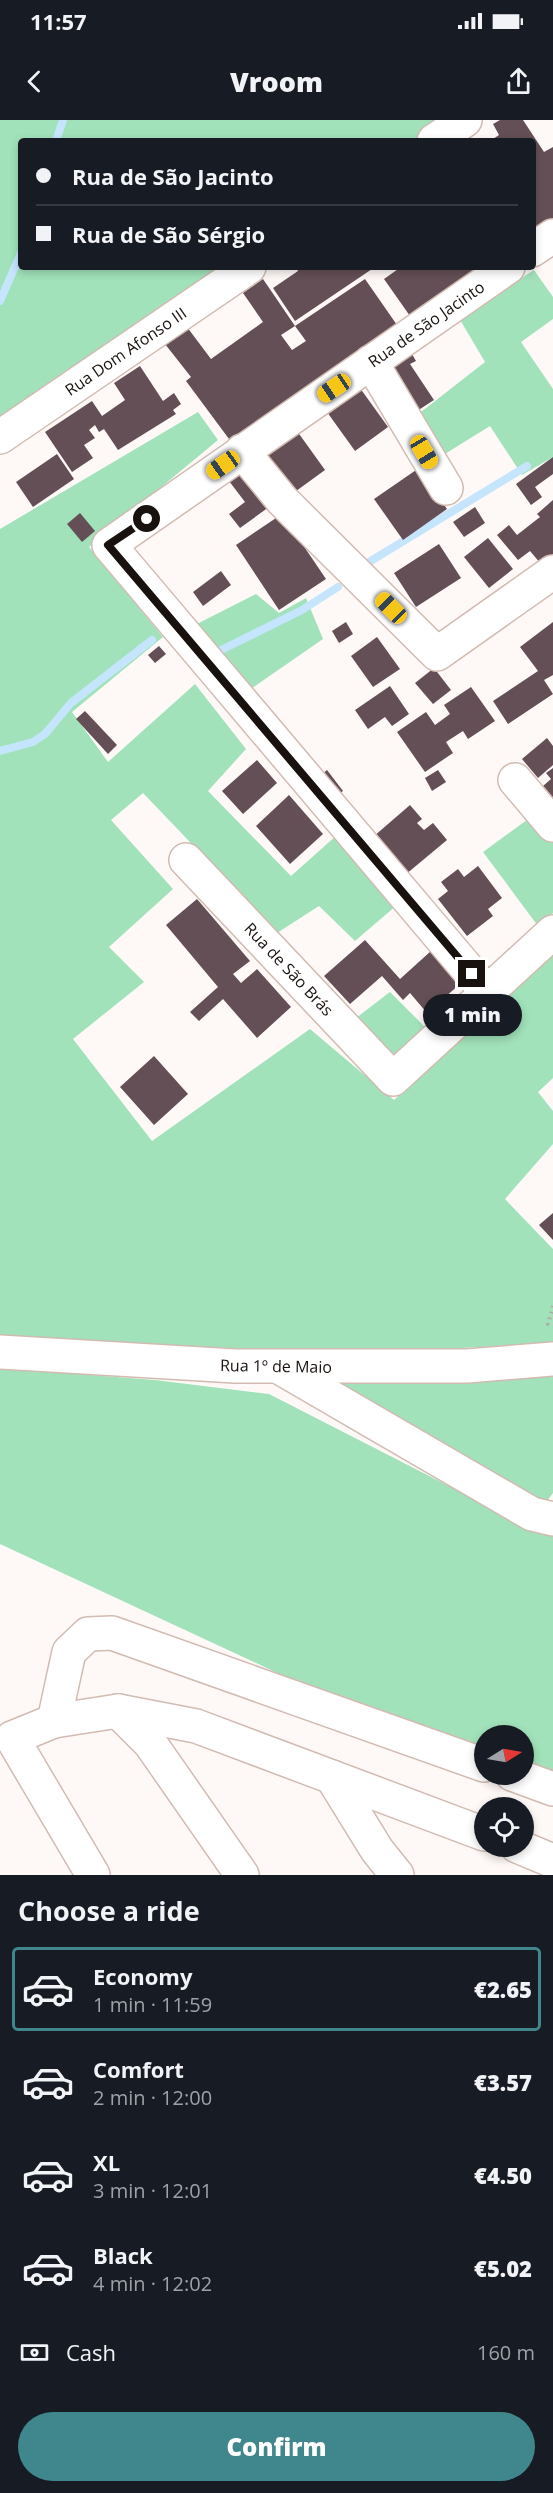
<!DOCTYPE html>
<html lang="en">
<head>
<meta charset="utf-8">
<style>
	body { margin:0; font-family:"Open Sans",sans-serif; background:#242831; color:#f1f3f6; height:100vh; display:flex; flex-direction:column; font-size:22px; white-space:nowrap }
	* { box-sizing:border-box; margin:0 }
	p { font-size:20px; color:#9ea1a6 }
	.icon { flex:none; width:33px; height:33px; fill:none; stroke:currentColor; stroke-width:2; stroke-linecap:round; stroke-linejoin:round }
	.map { position:relative; height:1755px; overflow:hidden }
	.side { display:flex; flex-direction:column; background:#171b24; flex:1 }
	.side>* { flex:none }
	.banner { position:absolute; left:18px; top:18px; width:518px; height:132px; border-radius:6px; box-shadow:0 3px 9px #0003; display:grid; align-content:center; height:132px; padding:0 18px; background:#171b24 }
	.needle { width:39px; rotate:79deg }
	.controls { position:absolute; left:474px; top:1605px; display:grid; gap:12px }
	.controls a { display:grid; place-items:center; width:60px; height:60px; border-radius:50%; background:#171b24; box-shadow:0 3px 9px #0003; font-size:30px }
	.end { position:absolute; width:27px; height:27px; margin:-14px; border:8px solid #19110e; background:#fff; box-shadow:0 0 0 3px #fff }
	.from { border-radius:50% }
	.bubble { position:absolute; height:42px; border-radius:21px; background:#171b24; box-shadow:0 3px 9px #0003; font-size:20px; font-weight:800; line-height:42px; text-align:center }
	.car { position:absolute; width:18px; height:36px; margin:-18px -9px; border-radius:8px; box-shadow:0 0 4px 2px #0007; background:linear-gradient(#f5c518 24%,#345 0 40%,#f5c518 0 76%,#345 0 86%,#f5c518 0) }
	.banner b { display:flex; align-items:center; gap:21px; height:57px; font-size:22px }
	.banner b+b { border-top:2px solid #363941 }
	.banner i { width:15px; height:15px; background:#f1f3f6 }
	ul { padding:0; list-style:none }
	li { display:flex; align-items:center; gap:18px; height:84px; margin:0 12px 9px; padding:0 6px; border:3px solid transparent; border-radius:6px }
	li div { flex:1 }
	li b { display:block; font-size:22px }
	li em { font-style:normal; font-weight:800 }
	li.current { border-color:#40878d }
	li>.icon { width:54px; height:54px; stroke-width:1.5 }
	h2 { padding:0 18px; font-size:27px; line-height:72px }
	.pay { display:flex; align-items:center; gap:15px; height:66px; padding:0 18px; font-size:22px }
	.pay p { margin-inline-start:auto }
	.primary-button { display:flex; gap:12px; margin-top:auto; padding:12px 18px }
	.primary-button a { flex:1; height:69px; border-radius:36px; background:#40878d; color:#fff; font-size:24px; font-weight:800; line-height:69px; text-align:center }
	.status { display:flex; justify-content:space-between; align-items:center; height:42px; padding:0 30px; background:#171b24; direction:ltr }
	.status svg { height:16px; fill:currentColor }
	header { display:flex; justify-content:space-between; align-items:center; height:78px; padding:0 18px; background:#171b24; font-size:27px; font-weight:800 }
	.map>svg:first-child { display:block }
</style>
</head>
<body>
<div class="status"><b>11:57</b><svg viewBox="0 0 49 12"><path d="M0 12V9h3v3zM5 12V6h3v6zM10 12V3h3v9zM15 12V0h3v12zM26 1h20v11H26zM47 4h2v5h-2z"/></svg></div>
<header><svg class="icon" aria-label="back" viewBox="0 0 24 24"><path d="M15 5l-7 7 7 7"/></svg>Vroom<svg class="icon" aria-label="share" viewBox="0 0 24 24"><path d="M12 15V3M7 8l5-5 5 5M5 13v7h14v-7"/></svg></header>
<div class="map">
<svg width="553" height="1755" viewBox="0 0 553 1755">
	<rect width="100%" height="100%" fill="#fef9f7"/>
	<g fill="#a1e2ba">
		<path d="M0,0H452L421,21H21V147H234L0,306Z"/>
		<path d="M534,150L553,177V199L521,222L553,269V337L522,355L490,306L440,337L412,299L485,242L459,198Z"/>
		<path d="M198,292L218,320L89,427L163,517L72,592L108,642L195,564L246,629L208,671L291,756L337,715L397,785L355,821L319,786L277,813L143,673L111,700L173,769L109,827L144,862L73,919L152,1021L310,909L394,980L553,834V958L538,972L553,991V1024L505,1079L553,1129V1223L461,1228L279,1230L0,1219V409Z"/>
		<path d="M256,474L279,493L306,478L323,519L248,571L189,508Z"/>
		<path d="M531,697L553,722V793L538,806L483,732Z"/>
		<path d="M390,872L424,906L401,933L388,936L356,898Z"/>
		<path d="M0,1248L155,1260L269,1274L533,1409L553,1413V1659L524,1649V1616H484V1634L325,1575L0,1424Z"/>
		<path d="M553,1254V1373L547,1381L514,1369L340,1276L342,1262Z"/>
	</g>
	<g fill="none" stroke-linecap="round" stroke-linejoin="round">
		<g stroke="#c5e5fc" stroke-width="8">
			<path d="M56,21L63,0"/>
			<path d="M0,181L21,133"/>
			<path d="M369,442L527,346"/>
			<path d="M221,530L302,490L338,467"/>
			<path d="M0,631L33,622L45,614L71,583L152,520"/>
		</g>
	</g>
	<g fill="#644f56" fill-rule="evenodd">
		<path d="M500,0H523L544,32L553,27V99L532,113V21H490L499,15L493,4Z"/>
		<path d="M296,147H375L295,201L273,168L298,151Z"/>
		<path d="M401,147H480L410,196L384,159Z"/>
		<path d="M263,159L295,206L365,159L397,205L232,323L186,261L191,257L165,224L187,207L211,239L263,202L243,173ZM295,206L306,221L292,230L281,215Z"/>
		<path d="M412,234L416,241L410,244L434,280L417,291L394,257V246Z"/>
		<path d="M140,246L163,281L174,273L181,284L173,290L176,294L118,330L104,309L99,312L95,305L89,310L95,318L84,325L93,338L72,352L45,312L92,281L102,296L125,280L114,263Z"/>
		<path d="M360,268L388,307L355,331L327,292Z"/>
		<path d="M297,311L325,350L292,374L264,335Z"/>
		<path d="M57,334L74,359L33,387L16,362Z"/>
		<path d="M553,337V354L535,367L542,377L531,385L516,364Z"/>
		<path d="M419,348L447,389L403,420L374,379Z"/>
		<path d="M237,355H245L269,387L240,408L229,394L245,382L229,361Z"/>
		<path d="M553,380V434L541,444L530,431L518,440L497,415L509,405L517,415L540,397L537,394Z"/>
		<path d="M475,387L485,403L464,417L453,402Z"/>
		<path d="M80,393L95,411L82,422L67,404Z"/>
		<path d="M282,394L326,459L279,490L236,425Z"/>
		<path d="M488,418L513,449L489,468L464,437Z"/>
		<path d="M439,424L461,458L416,487L394,453Z"/>
		<path d="M221,451L231,465L203,486L193,472Z"/>
		<path d="M346,502L353,514L339,523L332,511Z"/>
		<path d="M553,502V555L544,560L553,574L508,604L493,581L538,551L520,527Z"/>
		<path d="M377,517L400,549L373,567L351,536Z"/>
		<path d="M159,526L166,534L155,543L148,535Z"/>
		<path d="M434,548L451,570L433,584L415,563Z"/>
		<path d="M390,566L409,594L392,606L385,597L368,609L355,590Z"/>
		<path d="M471,567L495,601L468,619L463,611L446,622L453,633L425,652L397,612L426,592L435,605L450,594L444,585Z"/>
		<path d="M85,591L117,625L108,634L76,599Z"/>
		<path d="M547,618L553,626V645L538,658L522,639Z"/>
		<path d="M257,640L277,663L243,694L222,671Z"/>
		<path d="M553,648V678L543,666L551,659L546,653Z"/>
		<path d="M327,650L343,671L333,678L317,658Z"/>
		<path d="M438,650L446,662L432,671L425,658Z"/>
		<path d="M289,675L323,714L290,744L256,706Z"/>
		<path d="M410,685L422,699L417,703L424,710L433,703L447,720L405,755L373,717Z"/>
		<path d="M478,746L502,778L488,789L493,796L467,816L438,779L448,771L441,762L458,749L464,757Z"/>
		<path d="M197,779L250,841L233,854L241,863L257,849L291,887L257,918L223,879L199,901L190,892L218,867L166,805Z"/>
		<path d="M365,820L400,859L431,831L460,864L427,893L410,873L403,880L382,856L350,884L324,856Z"/>
		<path d="M154,936L188,974L154,1005L120,967Z"/>
		<path d="M553,1093V1120L539,1105Z"/>
	</g>
	<g fill="none" stroke-linecap="round" stroke-linejoin="round">
		<defs>
			<g id="minor">
				<path d="M434,21L465,0"/>
				<path d="M532,130L553,116"/>
				<path d="M371,242L446,368"/>
				<path id="s1" d="M0,317L249,147"/>
				<path d="M242,331L282,380L437,534L553,452"/>
				<path d="M515,660L553,705"/>
				<path id="s2" d="M186,740L393,959L553,812"/>
				<path id="s3" d="M487,872L109,425L508,147"/>
				<path d="M0,1232L235,1246H467L553,1239"/>
				<path d="M279,1247L532,1394L553,1399"/>
				<path d="M118,1591L196,1606L484,1714"/>
				<path d="M54,1601L69,1532L88,1514L112,1513L484,1645"/>
				<path d="M512,1654L553,1669"/>
				<path d="M332,1657L377,1730L397,1755"/>
				<path d="M517,1726L553,1741"/>
				<path d="M93,1755L12,1618L54,1601L118,1591L150,1623L242,1755"/>
			</g>
		</defs>
		<use href="#minor" stroke="#d2bbb1" stroke-width="36"/>
		<path stroke="#aea8a6" stroke-width="4" stroke-dasharray="1.5 4.5" stroke-linecap="butt" d="M553,1186L548,1204L553,1206"/>
		<use href="#minor" stroke="#fff" stroke-width="33"/>
	</g>
	<g fill="none" stroke-linecap="round" stroke-linejoin="round">
		<path stroke="#19110e" stroke-width="8" d="M147,399L108,425L472,854"/>
	</g>
	<g text-anchor="middle" dominant-baseline="central" stroke-width="6" stroke-linejoin="round" paint-order="stroke">
		<g font-size="16" fill="#19110e" stroke="#fff">
			<text stroke="none"><textPath href="#s3" startOffset="972">Rua de São Jacinto</textPath></text>
			<text stroke="none"><textPath href="#s1" startOffset="152">Rua Dom Afonso III</textPath></text>
			<text stroke="none"><textPath href="#s2" startOffset="150">Rua de São Brás</textPath></text>
			<text transform="translate(276 1246) rotate(1)">Rua 1º de Maio</text>
		</g>
	</g>
</svg>
<div class="controls">
<a><svg class="needle" viewBox="-14 -14 28 28"><path d="M0-13l5 13h-10z" fill="#e53935"/><path d="M0 13l5-13h-10z" fill="#9ea1a6"/></svg></a>
<a><svg class="icon" aria-label="locate" viewBox="0 0 24 24"><circle cx="12" cy="12" r="6"/><path d="M12 2v4M12 18v4M2 12h4M18 12h4"/></svg></a>
</div>
<i class="end from" style="left:147px;top:399px"></i>
<i class="end" style="left:472px;top:854px"></i>
<div class="bubble" style="left:423px;top:874px;width:99px">1 min</div>
<i class="car" style="left:334px;top:268px;rotate:236deg"></i>
<i class="car" style="left:424px;top:332px;rotate:149deg"></i>
<i class="car" style="left:223px;top:345px;rotate:235deg"></i>
<i class="car" style="left:391px;top:488px;rotate:315deg"></i>
<div class="banner">
<b><i class="from"></i>Rua de São Jacinto</b>
<b><i></i>Rua de São Sérgio</b>
</div>
</div>
<section class="side">
<h2>Choose a ride</h2>
<ul>
<li class="current"><svg class="icon" aria-label="car" viewBox="0 0 24 24"><path d="M5 17H2v-5l4-1 3-4h7l3 4 3 1v5h-3M9 17h6M6 11h13"/><circle cx="7" cy="17" r="2"/><circle cx="17" cy="17" r="2"/></svg><div><b>Economy</b><p>1 min · 11:59</p></div><em>€2.65</em></li>
<li><svg class="icon" aria-label="car" viewBox="0 0 24 24"><path d="M5 17H2v-5l4-1 3-4h7l3 4 3 1v5h-3M9 17h6M6 11h13"/><circle cx="7" cy="17" r="2"/><circle cx="17" cy="17" r="2"/></svg><div><b>Comfort</b><p>2 min · 12:00</p></div><em>€3.57</em></li>
<li><svg class="icon" aria-label="car" viewBox="0 0 24 24"><path d="M5 17H2v-5l4-1 3-4h7l3 4 3 1v5h-3M9 17h6M6 11h13"/><circle cx="7" cy="17" r="2"/><circle cx="17" cy="17" r="2"/></svg><div><b>XL</b><p>3 min · 12:01</p></div><em>€4.50</em></li>
<li><svg class="icon" aria-label="car" viewBox="0 0 24 24"><path d="M5 17H2v-5l4-1 3-4h7l3 4 3 1v5h-3M9 17h6M6 11h13"/><circle cx="7" cy="17" r="2"/><circle cx="17" cy="17" r="2"/></svg><div><b>Black</b><p>4 min · 12:02</p></div><em>€5.02</em></li>
</ul>
<div class="pay"><svg class="icon" aria-label="cash" viewBox="0 0 24 24"><path d="M3 7h18v10H3z"/><circle cx="12" cy="12" r="2"/></svg>Cash<p>160 m</p></div>
<div class="primary-button"><a>Confirm</a></div>
</section>
</body>
</html>
